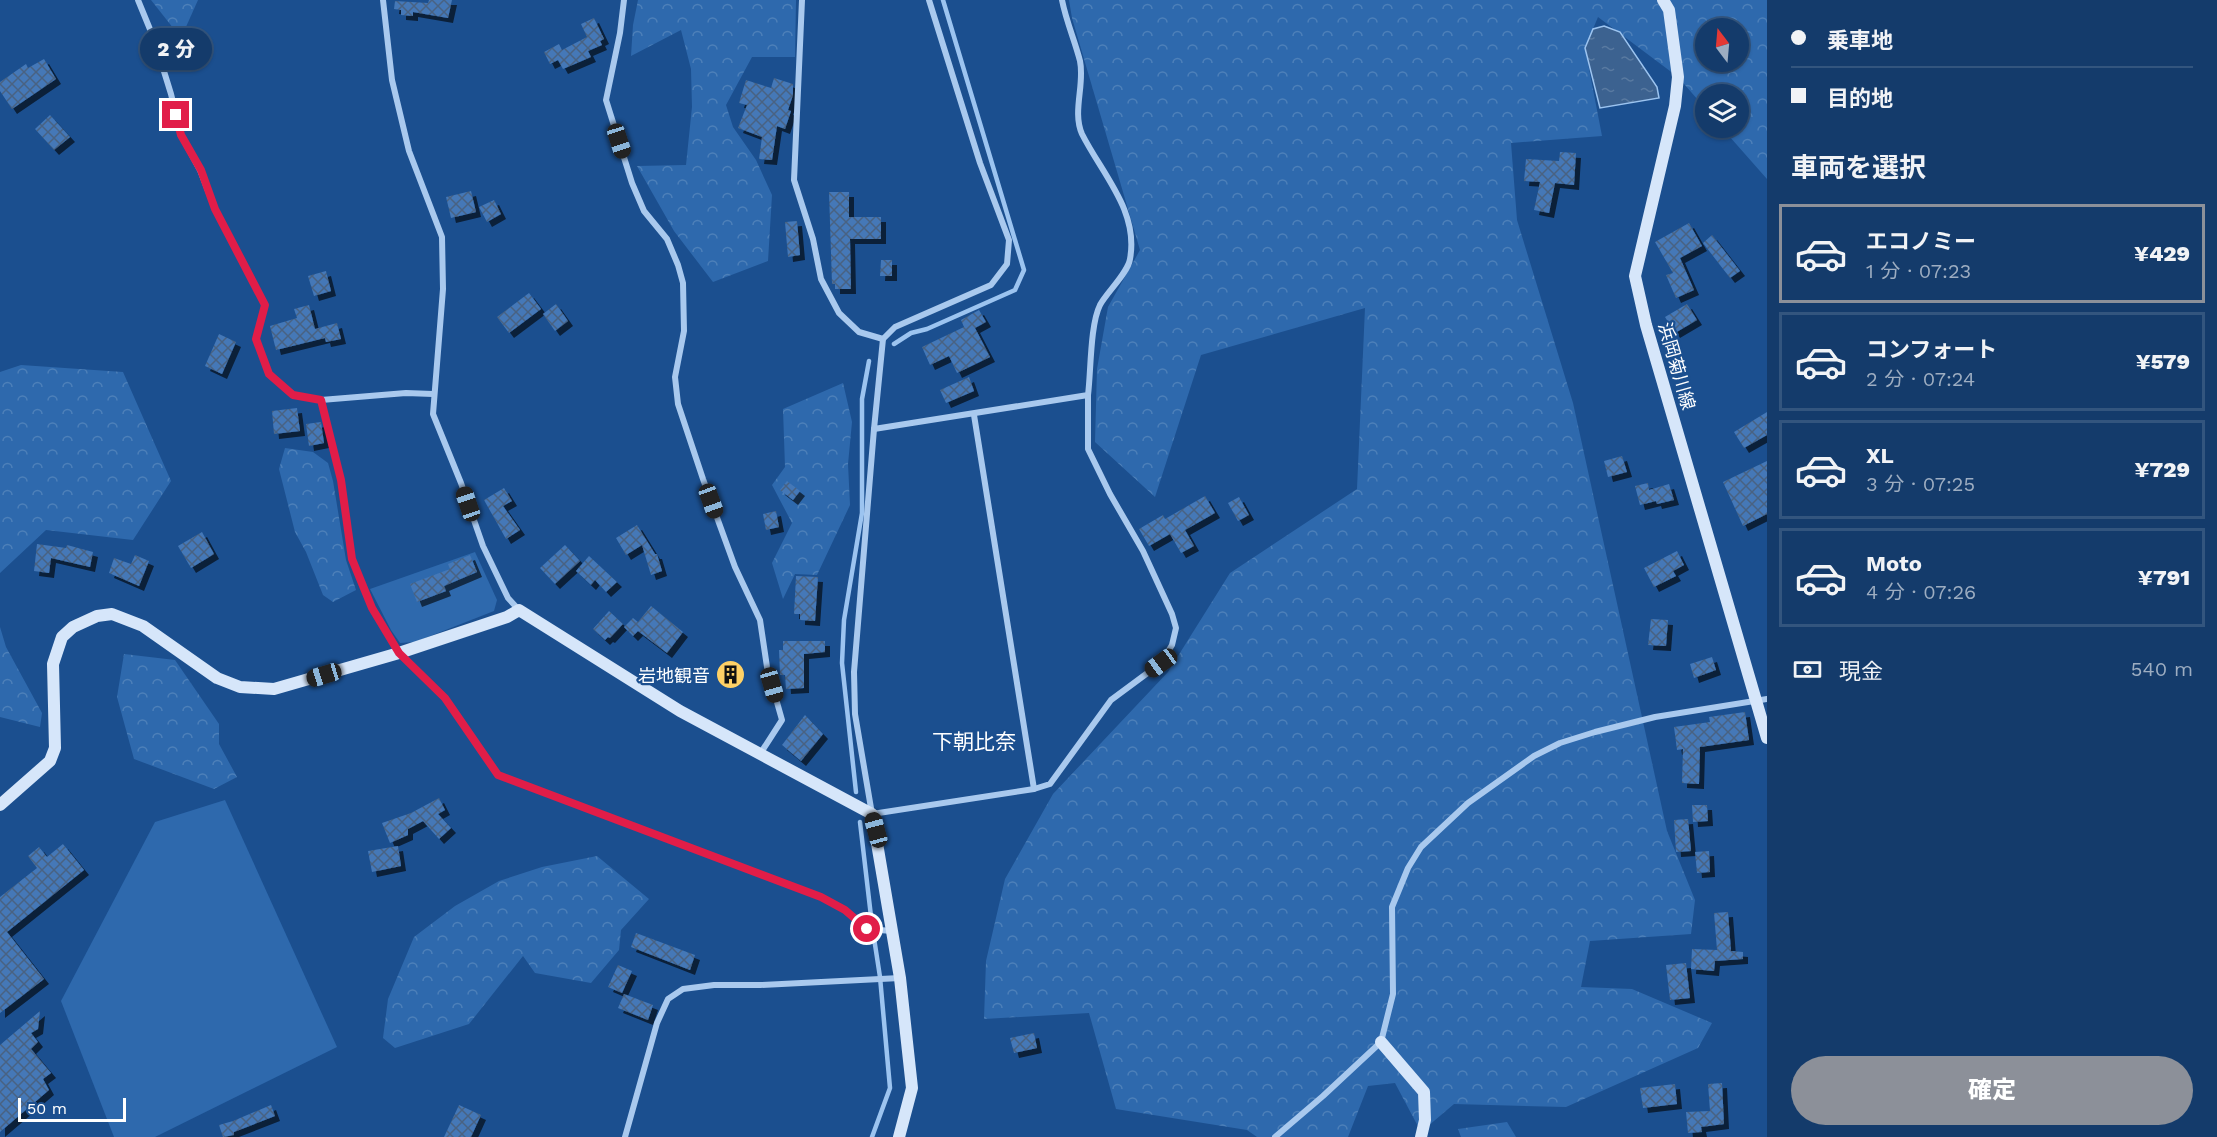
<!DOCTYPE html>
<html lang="ja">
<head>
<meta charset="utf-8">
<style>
	body { margin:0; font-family:"Work Sans","Noto Sans JP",sans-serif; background:#1d4271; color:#f1f3f6; height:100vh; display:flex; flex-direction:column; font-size:22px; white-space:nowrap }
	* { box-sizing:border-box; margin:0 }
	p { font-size:20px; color:#9dadc1 }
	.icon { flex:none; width:33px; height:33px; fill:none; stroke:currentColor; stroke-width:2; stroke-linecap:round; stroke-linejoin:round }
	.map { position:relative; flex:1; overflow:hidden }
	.sheet { display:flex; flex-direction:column; background:#143b6b; width:450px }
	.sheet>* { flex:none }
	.hud { display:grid; align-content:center; height:132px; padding:0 24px; background:#143b6b }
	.needle { width:39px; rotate:344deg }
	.controls { position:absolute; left:1695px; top:18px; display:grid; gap:12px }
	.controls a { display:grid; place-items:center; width:54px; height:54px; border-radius:50%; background:#143b6b; box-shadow:0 2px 4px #0004,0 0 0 2px #33557e; font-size:30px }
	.scale { position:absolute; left:18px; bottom:15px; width:108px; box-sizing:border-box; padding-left:6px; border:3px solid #fff; border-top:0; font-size:16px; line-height:21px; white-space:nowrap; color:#fff; -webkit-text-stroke:4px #1b4f8f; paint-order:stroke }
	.end { position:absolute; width:27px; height:27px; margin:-14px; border:8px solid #e11d48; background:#fff; box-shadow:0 0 0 3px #fff }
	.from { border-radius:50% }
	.bubble { position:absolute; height:42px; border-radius:21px; background:#143b6b; box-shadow:0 2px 4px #0004,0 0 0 2px #33557e; font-size:20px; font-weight:800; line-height:42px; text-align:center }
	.car { position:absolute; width:18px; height:36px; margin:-18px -9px; border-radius:8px; box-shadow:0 0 4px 2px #0007; background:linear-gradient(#222 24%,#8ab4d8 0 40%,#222 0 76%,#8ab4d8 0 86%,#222 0) }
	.hud b { display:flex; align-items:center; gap:21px; height:57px; font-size:22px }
	.hud b+b { border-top:2px solid #33557e }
	.hud i { width:15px; height:15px; background:#f1f3f6 }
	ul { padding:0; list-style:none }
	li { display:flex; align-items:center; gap:18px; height:99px; margin:0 12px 9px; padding:0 12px; border:3px solid #33557e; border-radius:0px }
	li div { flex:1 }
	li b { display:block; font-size:22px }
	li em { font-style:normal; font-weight:800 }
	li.active { border-color:#8c9099 }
	li>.icon { width:54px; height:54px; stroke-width:1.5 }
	h2 { padding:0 24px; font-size:27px; line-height:72px }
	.pay { display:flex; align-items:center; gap:15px; height:66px; padding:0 24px; font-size:22px }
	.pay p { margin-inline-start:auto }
	.cta { display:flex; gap:12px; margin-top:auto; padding:12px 24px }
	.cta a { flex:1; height:69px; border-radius:36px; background:#8c9099; color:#fff; font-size:24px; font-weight:800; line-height:69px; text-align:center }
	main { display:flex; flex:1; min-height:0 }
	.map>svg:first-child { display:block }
</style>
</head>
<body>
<main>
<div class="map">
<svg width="1767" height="1137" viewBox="0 0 1767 1137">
	<defs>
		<pattern id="forest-crowns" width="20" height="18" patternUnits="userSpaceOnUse" patternTransform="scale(1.5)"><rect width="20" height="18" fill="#2e69ad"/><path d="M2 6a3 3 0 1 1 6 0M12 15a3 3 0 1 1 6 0" fill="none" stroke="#4d80b9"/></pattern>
		<pattern id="water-ripples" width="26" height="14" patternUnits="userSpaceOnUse" patternTransform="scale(1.5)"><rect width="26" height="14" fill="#3c6290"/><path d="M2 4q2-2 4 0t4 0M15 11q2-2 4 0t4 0" fill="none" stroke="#597aa1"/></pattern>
		<pattern id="building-cross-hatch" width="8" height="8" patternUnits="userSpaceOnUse" patternTransform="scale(1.5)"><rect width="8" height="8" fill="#4478b7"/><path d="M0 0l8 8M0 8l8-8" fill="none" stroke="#486282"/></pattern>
		<filter id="shadow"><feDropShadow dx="5" dy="5" stdDeviation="0" flood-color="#0009"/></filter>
	</defs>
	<rect width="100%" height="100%" fill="#1b4f8f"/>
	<g fill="#2e69ad">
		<path d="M475,552L497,600L494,611L415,642L400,643L391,630L370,589Z"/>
		<path d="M225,800L337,1047L155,1137H114L61,1001L155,822Z"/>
	</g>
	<g fill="url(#forest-crowns)" fill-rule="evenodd">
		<path d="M151,0H198L181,38Z"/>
		<path d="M638,0H796L795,57H752L726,105L733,127L756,160L772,195L768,261L713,282L674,231L637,166L686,165L692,107L691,69L681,30L631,56L633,25Z"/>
		<path d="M1069,0H1767V179L1722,128H1738V94H1706L1705,108L1678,77L1598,17L1585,48L1602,136L1511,143L1517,220L1573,403L1667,831L1695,900L1691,934L1590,941L1581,987L1632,989L1712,1023L1698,1048L1566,1107L1454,1104L1421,1132L1395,1083L1368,1086L1348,1137H1257L1247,1130L1116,1109L1089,1013L984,1019L986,961L1005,879L1053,794L1168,672L1230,573L1357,489L1365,308L1201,355L1155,497L1095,442L1097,369L1108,307L1140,250L1072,18ZM1706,28H1738V62H1706Z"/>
		<path d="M21,365L123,372L171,481L133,540L46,530L0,573V372Z"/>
		<path d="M843,383L852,422L848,464L850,505L817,575L795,574L783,599L772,563L792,523L772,485L785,467L783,409Z"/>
		<path d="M285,448L313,452L328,463L333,481L346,560L356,590L333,602L323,595L306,552L295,532L279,469Z"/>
		<path d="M0,627L6,647L42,713L40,727L0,717Z"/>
		<path d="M124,654L175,660L219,724V744L237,777L214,789L134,759L117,697Z"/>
		<path d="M597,856L649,899L621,930L619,950L591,983L535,973L523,956L469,1024L395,1048L383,1038L388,999L414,937L455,906L499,881L542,867Z"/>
		<path d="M1507,1122L1516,1137H1461L1458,1129Z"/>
	</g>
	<path fill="url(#water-ripples)" stroke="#9cc4f0" stroke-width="1.5" d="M1604,26L1620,32L1657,87L1659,98L1600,108L1585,48L1593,29Z"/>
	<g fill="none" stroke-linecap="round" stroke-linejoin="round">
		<g stroke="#9cc4f0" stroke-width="4.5">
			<path d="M894,344L911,333L927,329L1015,290L1024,270L943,0"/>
			<path d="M856,792L842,663L844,620L862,513V399L869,361"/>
			<path d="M860,822L872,925L880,977L890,1088L872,1137"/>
		</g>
	</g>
	<g fill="url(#building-cross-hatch)" filter="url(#shadow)">
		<path d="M429,0H452L448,18L413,12V16L401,15V10L394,9L395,1L428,3Z"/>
		<path d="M594,18L604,39L600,41L602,45L588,51L591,57L563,69L558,60L550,64L544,52L559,44L562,50L587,37L581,24Z"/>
		<path d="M44,59L56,79L12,109L0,91V82L26,64L28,68Z"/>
		<path d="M774,78L793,84V95L788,110L791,111L785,129L777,126L772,160L759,159L762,137L738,128L747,105L739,103L746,80L771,88Z"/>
		<path d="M50,115L70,137L54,150L35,129Z"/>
		<path d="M1560,152L1576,153L1574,185L1555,183L1549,213L1534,210L1540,182L1524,181L1526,159L1559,161Z"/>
		<path d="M471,191L476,212L451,218L446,197Z"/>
		<path d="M829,192H849V217H881V239H850L851,289H835V284H832Z"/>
		<path d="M494,200L501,214L487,222L479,207Z"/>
		<path d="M797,221L800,255L788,257L785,222Z"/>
		<path d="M1689,223L1702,246L1680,258L1694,290L1676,298L1666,275L1673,273L1655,242Z"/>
		<path d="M1712,235L1740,271L1730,278L1703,243Z"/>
		<path d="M881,260H892V276H880Z"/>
		<path d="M326,271L331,291L314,296L308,276Z"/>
		<path d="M529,293L541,309L509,333L497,317Z"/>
		<path d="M556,304L568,321L555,331L543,314Z"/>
		<path d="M1687,304L1697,320L1675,333L1665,317Z"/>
		<path d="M309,305L315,329L337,323L341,339L326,342L325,338L276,350L270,326L297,318L294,309Z"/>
		<path d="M979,310L986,322L975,328L990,357L957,373L949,356L930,365L922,347L964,327L961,320Z"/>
		<path d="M219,334L236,342L222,374L205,366Z"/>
		<path d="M969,377L974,391L946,403L940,390Z"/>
		<path d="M297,408L300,431L274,434L272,411Z"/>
		<path d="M1767,412V435L1744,448L1734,432Z"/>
		<path d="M321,422L324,443L309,446L306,424Z"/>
		<path d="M1622,456L1627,472L1608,477L1604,461Z"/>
		<path d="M1767,461V514L1743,526L1723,482Z"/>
		<path d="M787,481L800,491L793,500L780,490Z"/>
		<path d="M1648,483L1649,490L1669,484L1674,500L1657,504L1656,501L1640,505L1635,486Z"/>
		<path d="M504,488L512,501L503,506L520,530L506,539L484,500Z"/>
		<path d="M1205,496L1215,513L1185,530L1194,546L1181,553L1170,534L1149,546L1139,529L1163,515L1165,519Z"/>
		<path d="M1239,497L1249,515L1238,521L1228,503Z"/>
		<path d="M776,511L779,527L766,530L763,514Z"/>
		<path d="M637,525L655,554H657L662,571L651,575L642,545L626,555L616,538Z"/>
		<path d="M202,532L214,554L191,568L178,546Z"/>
		<path d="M37,544L66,548L67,545L93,552L90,567L51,558L49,573L34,571Z"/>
		<path d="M565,545L580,561L555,584L540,568Z"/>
		<path d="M1677,551L1684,565L1673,571L1676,576L1654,587L1644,568Z"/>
		<path d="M135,555L149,561L139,586L109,573L114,558L131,564Z"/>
		<path d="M470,555L477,572L444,586L446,591L417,602L410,584L450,569L448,564Z"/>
		<path d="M589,556L617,582L606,592L595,580L591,585L576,571Z"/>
		<path d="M796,576L818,577L815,621L800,620V614H794Z"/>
		<path d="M651,606L683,632L667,653L638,631L633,636L624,627L633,618L638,622Z"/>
		<path d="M609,611L623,624L610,638L608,637L605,640L593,629Z"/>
		<path d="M1651,619L1668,620L1666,646L1648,645Z"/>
		<path d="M783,641H825V652L804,654V688L786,689L785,675H780L779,650H783Z"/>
		<path d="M1712,657L1716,670L1694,678L1690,664Z"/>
		<path d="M1745,712L1749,740L1700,747L1699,784L1682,783L1683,749L1677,750L1674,727L1710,722L1709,717Z"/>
		<path d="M805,715L823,734L801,761L782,745Z"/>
		<path d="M439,798L445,810L438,814L451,828L439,839L423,821L408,829V835L390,843L382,823L411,813Z"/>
		<path d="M1692,805H1707L1708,821L1693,822Z"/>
		<path d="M1688,819L1691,851L1676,852L1674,820Z"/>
		<path d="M63,844L84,870L7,932L44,979L0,1013V897L37,868L28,856L39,847L47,857Z"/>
		<path d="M398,846L401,866L372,872L368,851Z"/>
		<path d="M1709,851L1710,872L1697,873L1695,852Z"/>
		<path d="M1728,912L1731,951L1743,952V959L1715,961L1714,971L1691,969L1692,949L1717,950L1714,913Z"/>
		<path d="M636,933L695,955L690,970L631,947Z"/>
		<path d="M1686,963L1690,998L1670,1000L1666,965Z"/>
		<path d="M618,965L632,971L622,993L608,987Z"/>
		<path d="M624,994L653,1005L648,1020L618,1008Z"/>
		<path d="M40,1011L38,1029L31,1033L38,1042L31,1049L51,1073L43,1079L49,1090L0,1132V1045Z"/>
		<path d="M1034,1033L1037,1048L1014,1053L1010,1038Z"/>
		<path d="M1722,1083L1724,1124L1701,1127L1702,1132L1688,1133L1686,1112L1710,1111L1708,1084Z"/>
		<path d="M1675,1084L1677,1104L1643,1108L1640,1088Z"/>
		<path d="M271,1105L275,1116L234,1132V1135L223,1137L219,1125L233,1121Z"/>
		<path d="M459,1105L481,1115L471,1137H444Z"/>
	</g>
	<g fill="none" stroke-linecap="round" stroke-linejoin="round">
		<g stroke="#a9c9ee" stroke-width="6">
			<path d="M138,0L154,39L171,94L181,135L200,170L215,209L265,305L256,339L269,374L293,395L321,400L406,393L433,394"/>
			<path d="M383,0L392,80L409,151L442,237L443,289L433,414L461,483L483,546L508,598L519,610"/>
			<path d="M624,0L620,33L606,100L632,183L644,211L667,239L678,265L683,283L684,331L675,377L678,404L703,479L735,567L760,620L767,667L782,720L760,754"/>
			<path d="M802,0L794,180L813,239L821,279L839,313L859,332L883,339"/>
			<path d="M929,0L980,163L1009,240L1007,264L991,285L895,327L883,339L874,429L1088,395C1091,372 1090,325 1100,305C1107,292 1128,273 1130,259C1139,211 1102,174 1082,134C1072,112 1085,84 1080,61C1075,41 1066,21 1062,0"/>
			<path d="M321,400L341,480L352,559L372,608L399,653L445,698L498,775L821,897L845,910L867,929L892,931"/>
			<path d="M874,429L854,672L855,714L872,814L1034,789L974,415"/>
			<path d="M1034,789L1050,784L1111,700L1161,663L1172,645L1176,628L1172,614L1143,551L1110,494L1088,449V395"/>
			<path d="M625,1137L657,1023L668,999L683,989L714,985H760L900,978"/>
			<path d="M1275,1137L1323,1096L1381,1042L1393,994L1392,907L1408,868L1421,847L1468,803L1534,756L1560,743L1595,732L1655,717L1767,699"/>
		</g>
		<g stroke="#d6e6fa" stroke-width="12">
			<path d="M1663,0L1669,10L1678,77L1675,106L1635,276L1646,325L1767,738"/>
			<path d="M0,805L50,761L55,748L53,664L62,637L73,627L97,616L112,614L143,626L217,678L240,687L274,689L399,653L507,617L519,610L680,711L872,814L900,978L912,1088L899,1137"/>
			<path d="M1381,1042L1424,1092L1425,1120L1421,1137"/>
		</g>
	</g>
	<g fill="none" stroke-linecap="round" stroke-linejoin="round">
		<path stroke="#e11d48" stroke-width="8" d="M176,115L181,135L201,170L215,209L265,305L256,339L269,374L293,395L321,400L341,480L352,559L372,608L399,653L445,698L498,775L821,897L845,910L867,929"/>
	</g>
	<defs>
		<symbol id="building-disc" viewBox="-11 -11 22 22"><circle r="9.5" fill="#ffd166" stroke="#1b4f8f"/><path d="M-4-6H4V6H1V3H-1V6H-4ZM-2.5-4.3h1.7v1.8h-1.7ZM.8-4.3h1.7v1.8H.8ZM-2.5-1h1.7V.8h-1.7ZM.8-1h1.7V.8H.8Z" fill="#111"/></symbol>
	</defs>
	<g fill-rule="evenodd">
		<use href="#building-disc" x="714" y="658" width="33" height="33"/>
	</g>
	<g text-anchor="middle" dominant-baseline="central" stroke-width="4.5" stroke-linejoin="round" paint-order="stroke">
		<g font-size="18" fill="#fff" stroke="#1b4f8f">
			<text transform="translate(1677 366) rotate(74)">浜岡菊川線</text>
		</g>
		<g font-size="18" fill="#fff" stroke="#1b4f8f" text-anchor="end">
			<text x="710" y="675">岩地観音</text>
		</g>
		<g font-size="21" fill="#fff" stroke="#1b4f8f">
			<text x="974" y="741">下朝比奈</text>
		</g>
	</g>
</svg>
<div class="controls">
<a><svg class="needle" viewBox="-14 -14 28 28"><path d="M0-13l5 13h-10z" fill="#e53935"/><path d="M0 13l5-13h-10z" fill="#9dadc1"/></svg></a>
<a><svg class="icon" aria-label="layers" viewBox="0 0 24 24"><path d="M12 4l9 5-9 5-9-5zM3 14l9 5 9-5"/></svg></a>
</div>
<div class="scale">50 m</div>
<i class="end from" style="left:867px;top:929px"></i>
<i class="end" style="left:176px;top:115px"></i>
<div class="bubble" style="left:140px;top:28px;width:72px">2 分</div>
<i class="car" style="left:619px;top:141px;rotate:162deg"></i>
<i class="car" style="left:711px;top:501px;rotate:160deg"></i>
<i class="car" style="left:468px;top:504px;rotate:341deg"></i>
<i class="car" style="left:1161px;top:663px;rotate:234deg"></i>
<i class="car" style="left:324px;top:675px;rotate:253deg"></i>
<i class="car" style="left:772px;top:685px;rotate:164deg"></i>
<i class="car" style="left:876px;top:830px;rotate:345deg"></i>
</div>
<section class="sheet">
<div class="hud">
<b><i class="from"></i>乗車地</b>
<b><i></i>目的地</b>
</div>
<h2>車両を選択</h2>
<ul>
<li class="active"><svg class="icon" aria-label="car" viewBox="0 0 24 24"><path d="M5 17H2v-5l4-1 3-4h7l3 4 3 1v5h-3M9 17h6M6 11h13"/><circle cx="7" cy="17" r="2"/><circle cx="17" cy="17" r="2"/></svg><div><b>エコノミー</b><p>1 分 · 07:23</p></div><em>¥429</em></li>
<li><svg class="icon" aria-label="car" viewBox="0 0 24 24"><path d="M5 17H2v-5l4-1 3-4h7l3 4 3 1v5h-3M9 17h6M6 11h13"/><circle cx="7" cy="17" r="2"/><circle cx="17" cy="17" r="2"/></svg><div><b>コンフォート</b><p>2 分 · 07:24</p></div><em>¥579</em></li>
<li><svg class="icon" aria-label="car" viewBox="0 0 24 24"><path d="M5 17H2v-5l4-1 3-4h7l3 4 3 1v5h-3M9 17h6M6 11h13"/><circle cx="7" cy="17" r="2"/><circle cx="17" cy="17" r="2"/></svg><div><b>XL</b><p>3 分 · 07:25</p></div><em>¥729</em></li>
<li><svg class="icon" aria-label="car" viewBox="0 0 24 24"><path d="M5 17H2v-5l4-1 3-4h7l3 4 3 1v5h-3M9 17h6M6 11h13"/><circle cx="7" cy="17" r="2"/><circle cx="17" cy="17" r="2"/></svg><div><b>Moto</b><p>4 分 · 07:26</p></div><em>¥791</em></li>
</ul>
<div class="pay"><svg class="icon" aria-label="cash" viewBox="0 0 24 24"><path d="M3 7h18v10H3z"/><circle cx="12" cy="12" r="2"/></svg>現金<p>540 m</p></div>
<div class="cta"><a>確定</a></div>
</section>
</main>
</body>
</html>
